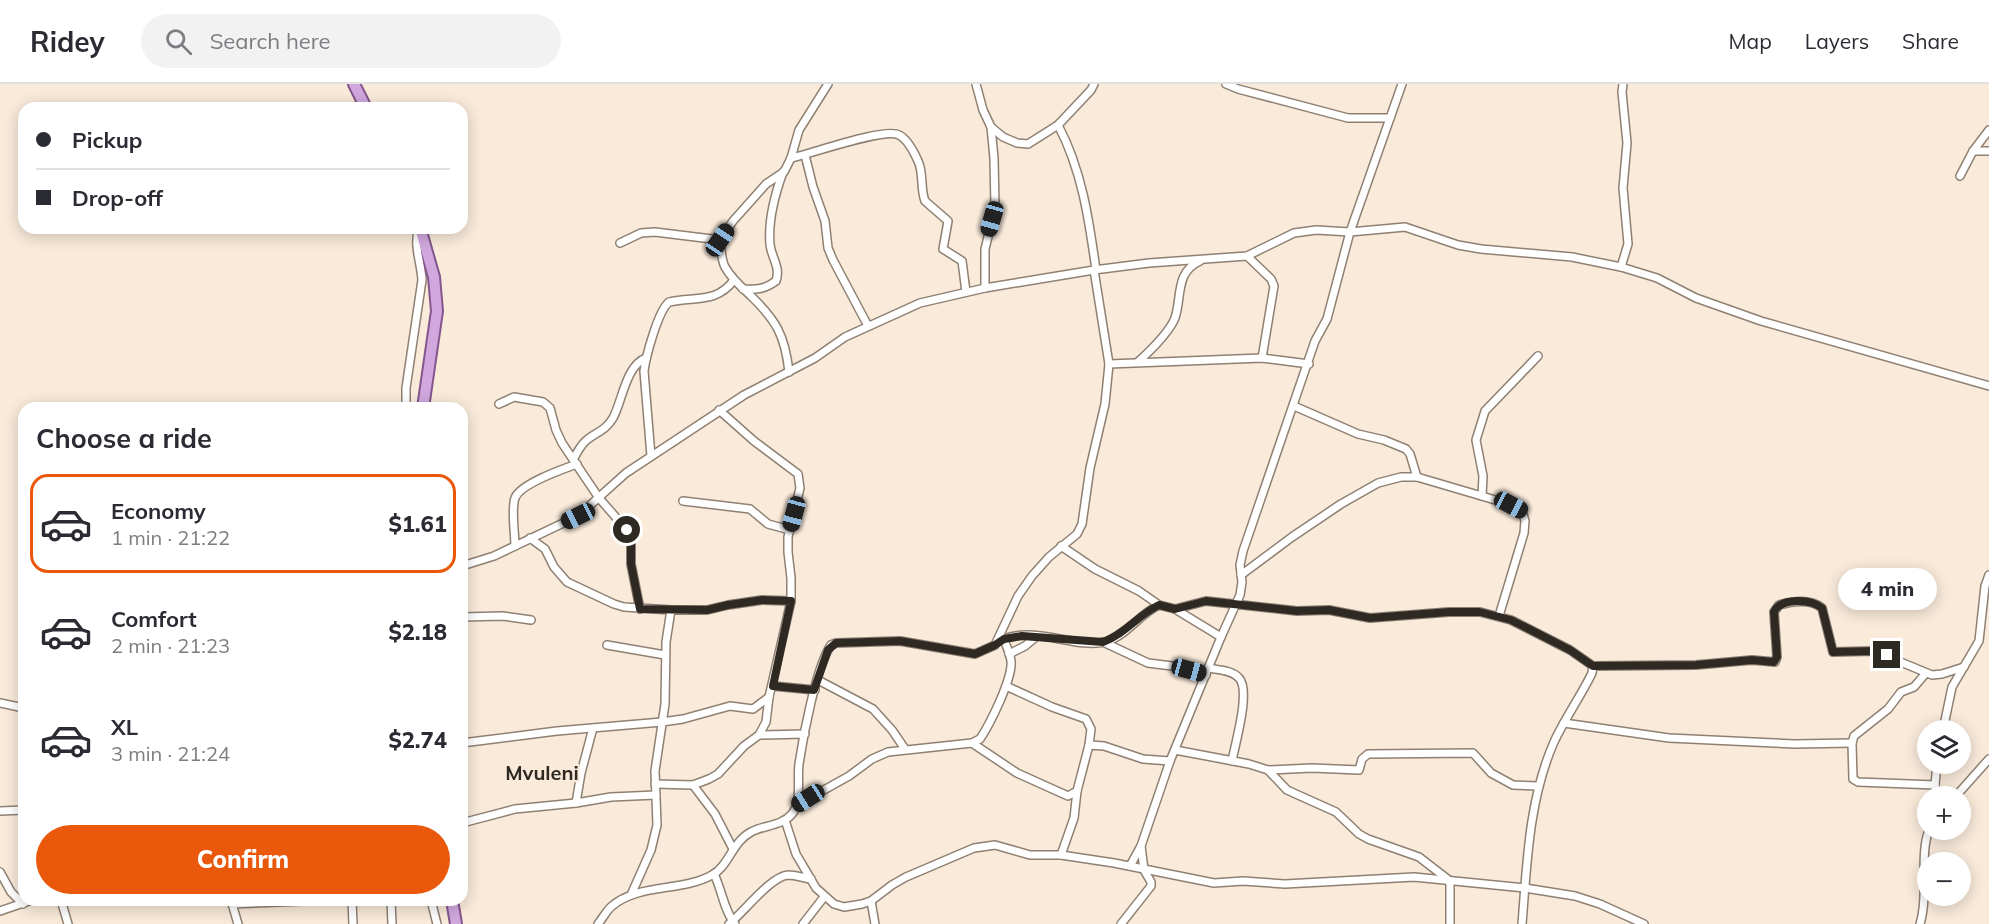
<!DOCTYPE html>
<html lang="en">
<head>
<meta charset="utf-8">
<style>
	body { margin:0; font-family:Mulish,sans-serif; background:#f2f2f3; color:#2b2b33; height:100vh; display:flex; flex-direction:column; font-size:22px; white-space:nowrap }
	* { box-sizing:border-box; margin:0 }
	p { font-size:20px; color:#7c7c81 }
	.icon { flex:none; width:33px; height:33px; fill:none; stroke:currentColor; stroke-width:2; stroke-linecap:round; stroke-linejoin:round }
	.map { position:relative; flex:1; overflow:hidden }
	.details { position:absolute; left:18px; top:318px; width:450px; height:504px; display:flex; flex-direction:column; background:#fff; border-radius:18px; box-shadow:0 3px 15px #0003 }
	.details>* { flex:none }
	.banner { position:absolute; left:18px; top:18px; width:450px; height:132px; border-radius:18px; box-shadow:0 3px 15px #0003; display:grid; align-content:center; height:132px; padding:0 18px; background:#fff }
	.tools { position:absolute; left:1917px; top:636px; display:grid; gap:12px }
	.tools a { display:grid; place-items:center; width:54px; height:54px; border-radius:50%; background:#fff; box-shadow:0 3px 15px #0003; font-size:30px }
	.end { position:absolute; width:27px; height:27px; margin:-14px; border:8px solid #2f2923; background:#fff; box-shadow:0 0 0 3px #fff }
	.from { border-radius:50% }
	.bubble { position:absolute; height:42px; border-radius:21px; background:#fff; box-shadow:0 3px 15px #0003; font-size:20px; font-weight:800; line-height:42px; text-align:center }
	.car { position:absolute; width:18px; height:36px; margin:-18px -9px; border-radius:8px; box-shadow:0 0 4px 2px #0007; background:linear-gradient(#222 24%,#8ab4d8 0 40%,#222 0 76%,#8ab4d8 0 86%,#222 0) }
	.banner b { display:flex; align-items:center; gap:21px; height:57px; font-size:22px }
	.banner b+b { border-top:2px solid #e1e1e2 }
	.banner i { width:15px; height:15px; background:#2b2b33 }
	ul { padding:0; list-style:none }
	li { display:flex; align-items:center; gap:18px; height:99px; margin:0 12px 9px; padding:0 6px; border:3px solid transparent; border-radius:18px }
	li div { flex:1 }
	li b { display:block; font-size:22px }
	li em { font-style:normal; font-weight:800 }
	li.selected { border-color:#ea580c }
	li>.icon { width:54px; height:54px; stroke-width:1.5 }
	h2 { padding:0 18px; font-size:27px; line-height:72px }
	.button { display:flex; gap:12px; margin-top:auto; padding:12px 18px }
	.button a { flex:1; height:69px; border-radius:36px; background:#ea580c; color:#fff; font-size:24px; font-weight:800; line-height:69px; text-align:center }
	header { display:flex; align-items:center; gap:36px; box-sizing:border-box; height:84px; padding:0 30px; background:#fff; border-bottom:2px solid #e1e1e2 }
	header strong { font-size:28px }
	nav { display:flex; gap:33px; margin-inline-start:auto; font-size:21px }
	.search { width:420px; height:54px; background:#f2f2f3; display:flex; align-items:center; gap:15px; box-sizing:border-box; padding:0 21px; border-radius:33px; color:#7c7c81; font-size:22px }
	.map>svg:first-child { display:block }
</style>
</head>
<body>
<header>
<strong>Ridey</strong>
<div class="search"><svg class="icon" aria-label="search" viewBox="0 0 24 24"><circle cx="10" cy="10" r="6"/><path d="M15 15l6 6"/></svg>Search here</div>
<nav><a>Map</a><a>Layers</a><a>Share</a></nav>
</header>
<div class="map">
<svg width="1989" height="840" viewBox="0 0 1989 840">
	<rect width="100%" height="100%" fill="#f9eada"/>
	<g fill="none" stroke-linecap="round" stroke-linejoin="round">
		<defs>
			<g id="minor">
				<path d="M976,0L983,26L991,43L994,74L995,124L985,165V204"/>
				<path d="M1226,0L1238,5L1348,34H1390"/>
				<path d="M1058,41C1082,86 1089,136 1096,186"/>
				<path d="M991,43L1003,53L1017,59L1028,60L1058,41L1091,6L1094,0"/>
				<path d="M1973,67H1989"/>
				<path d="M805,71L813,103L825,137L828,164L833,176L868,242"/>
				<path d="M791,74C811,70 885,43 899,51C907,55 914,68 918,77C924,89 920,105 925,117L948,137L943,165L962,177L966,208"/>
				<path d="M1960,92L1973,67L1989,46"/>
				<path d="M720,156C721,165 721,175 725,183C731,194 741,203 750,211C776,236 785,251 789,288"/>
				<path d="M620,159L641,149L655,148L720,156L733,137L766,100L784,88L791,74L799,46L828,0"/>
				<path d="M1247,172L1271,195L1274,202L1262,274"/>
				<path d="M1621,183L1628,160L1623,104L1627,59L1622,8L1623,0"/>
				<path d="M743,205C757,206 765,205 776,197C781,183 771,173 770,160C768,137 775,110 783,88"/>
				<path d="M1138,278C1150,267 1169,249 1175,234C1182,213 1175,188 1200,177"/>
				<path d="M1109,280L1262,274L1309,280"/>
				<path d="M499,320L514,313L543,318L550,324L556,346L562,359L599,414L627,446L631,453V480L640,525"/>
				<path d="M1294,322L1358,350L1384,356L1406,365L1410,370L1417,393"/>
				<path d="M406,324V304L422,196C421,178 413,161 419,144"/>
				<path d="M651,372L644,287C646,272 658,227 669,218C695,212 716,220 734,196"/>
				<path d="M574,374C578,367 581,360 588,355C597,348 606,346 613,334C622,318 626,281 646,274"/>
				<path d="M1482,412L1483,392L1476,356L1485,327L1538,272"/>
				<path d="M683,417L750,425L768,440L790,446"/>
				<path d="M530,454L545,465L554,483L567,498L614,520L624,523L671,526H707L728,521L762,516L791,517"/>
				<path d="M515,462C515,450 511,425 515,414C520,400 563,385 577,380"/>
				<path d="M1061,462L1095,485L1139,507L1159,521L1175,525L1206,517L1297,527L1329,526L1370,534L1449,528H1480L1511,536L1570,566L1593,582L1592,589C1581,612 1565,634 1554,658C1529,715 1527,778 1522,840"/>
				<path d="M462,482L494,472L578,432L626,389L744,311L815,274L845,253L920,219L985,204L1094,186L1149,179L1247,172L1294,149L1316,146L1350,148L1405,143L1458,161L1481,165L1572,173L1621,183L1657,194L1696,214L1761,237L1989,302"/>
				<path d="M1241,491L1292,453L1341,420L1378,399L1401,393H1417L1502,418L1522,427L1525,437L1524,449L1499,532"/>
				<path d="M1175,525L1221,553"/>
				<path d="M462,533L503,532L531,536"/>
				<path d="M1002,556C1033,541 1076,565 1105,558C1127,552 1139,530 1159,521"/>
				<path d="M1103,558L1148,579L1172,582L1206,591"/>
				<path d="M607,561L665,571"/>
				<path d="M1009,570L1025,562L1037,552"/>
				<path d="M1593,582L1696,581L1752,576L1775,578L1777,573L1774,528L1779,521C1793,517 1810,514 1822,524L1833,568L1874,567L1932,591L1942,590L1964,583"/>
				<path d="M1208,584C1218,586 1232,586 1239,594C1251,607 1235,660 1232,677"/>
				<path d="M1926,589L1914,603L1901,608L1888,625L1854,652L1852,659L1853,695L1858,698L1935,701"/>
				<path d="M818,596L873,625L892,646L905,665"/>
				<path d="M773,602L815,606"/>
				<path d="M1006,602L1052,623L1086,635L1091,645L1089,661"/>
				<path d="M0,619L24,624"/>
				<path d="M1564,639L1669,654L1795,660L1852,659"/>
				<path d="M1943,646L1952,603L1979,557L1985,502L1989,491"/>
				<path d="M759,651L805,650"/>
				<path d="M462,659L557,647L662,638L683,635L730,622L753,625L769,613"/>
				<path d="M972,659L1017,689L1068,712L1077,707L1089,661L1104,662L1143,675L1170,677"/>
				<path d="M1175,666L1249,680L1268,686L1287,706L1336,728L1359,750L1368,755L1419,773L1450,797V840"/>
				<path d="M1268,686L1312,684L1359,686L1362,675L1368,670L1473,669L1491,689L1513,701L1538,702"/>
				<path d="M655,700L693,701L709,695L718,690L744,662L759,651L766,638L769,613L791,517V494L788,468V453L800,404L798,390L754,357L719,326"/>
				<path d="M693,701L715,730L733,765"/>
				<path d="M1936,712L1935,701L1937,680"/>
				<path d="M1956,712L1989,675"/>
				<path d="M576,719L581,689L593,644"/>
				<path d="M797,721L849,692L872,675L888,668L972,659L980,655C990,640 1013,594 1011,577C1010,569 1006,562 1004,555"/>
				<path d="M0,727L24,726"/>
				<path d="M785,736L796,770L816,804L834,820L844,823L862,820L871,817L892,801L906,793L974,764L995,761L1030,771H1061L1114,779L1214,799L1243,797L1285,800L1414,793L1525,804L1575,812L1600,820L1644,840"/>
				<path d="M462,739L515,725L576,719L611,713L656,711"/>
				<path d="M1061,771L1074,734L1077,707"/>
				<path d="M1130,782L1141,762L1170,677L1221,553L1240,511L1242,498L1240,481L1243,467L1315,257L1327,235L1350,148L1402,0"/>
				<path d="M0,788L11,808L23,820"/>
				<path d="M714,790C722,806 724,827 735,840"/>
				<path d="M631,811L651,766L657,741L655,687L665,620L666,558L671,526"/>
				<path d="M61,816L68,840"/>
				<path d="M231,816L238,840"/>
				<path d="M352,816L353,840"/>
				<path d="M391,816L392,840"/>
				<path d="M431,816L437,840"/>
				<path d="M871,817L875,840"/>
				<path d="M232,820L328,816"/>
				<path d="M0,827L32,816"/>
				<path d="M598,840C603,834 606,827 612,822C639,799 682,808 712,791C729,782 732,758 751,748C764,741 782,742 792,730C802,718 797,695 799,680C803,653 816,583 831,561L836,559L900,557L975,570L995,561L1018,512L1032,492L1049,473L1077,450L1082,440L1090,384L1105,320L1109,280L1094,186"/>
				<path d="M729,840C743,829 771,792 788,791C795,791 804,794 811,795"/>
				<path d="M803,840L824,813"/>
				<path d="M1121,840L1151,802V798L1144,786L1141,762"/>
				<path d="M1920,840C1929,810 1919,771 1929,746"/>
			</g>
			<g id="primary">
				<path d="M354,0L366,24"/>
				<path d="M420,144L434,193L437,227L423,324"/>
				<path d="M452,816L456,840"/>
			</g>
		</defs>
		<use href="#minor" stroke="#8e8073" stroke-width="10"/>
		<use href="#primary" stroke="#84568d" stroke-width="14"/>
		<use href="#minor" stroke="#fff" stroke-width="7"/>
		<use href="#primary" stroke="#d0a8dd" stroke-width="10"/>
	</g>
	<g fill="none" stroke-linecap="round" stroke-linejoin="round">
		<path stroke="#2f2923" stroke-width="8" d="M627,446L631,453V480L640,525L707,526L728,521L762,516L791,517L773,602L814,606L828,566L836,559L900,557L975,570L995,561L1004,555L1022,552L1103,558C1125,550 1138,531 1159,521L1175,525L1206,517L1297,527L1329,526L1370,534L1449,528H1480L1511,536L1570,566L1593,582L1696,581L1752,576L1774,578L1777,573L1774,528C1781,513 1811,515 1822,524L1833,568L1874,567L1887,571"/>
	</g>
	<g text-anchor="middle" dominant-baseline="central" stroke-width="4.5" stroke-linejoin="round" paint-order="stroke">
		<g font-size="20" font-weight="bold" fill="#2f2923" stroke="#f9eada">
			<text x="542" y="688">Mvuleni</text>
		</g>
	</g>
</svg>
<div class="tools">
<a><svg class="icon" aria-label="layers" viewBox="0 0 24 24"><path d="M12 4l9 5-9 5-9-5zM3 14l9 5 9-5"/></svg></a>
<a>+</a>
<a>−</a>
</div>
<i class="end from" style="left:627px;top:446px"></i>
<i class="end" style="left:1887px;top:571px"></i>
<div class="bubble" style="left:1838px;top:484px;width:99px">4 min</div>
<i class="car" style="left:992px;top:135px;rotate:196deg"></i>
<i class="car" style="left:720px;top:156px;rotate:34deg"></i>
<i class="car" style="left:1511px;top:421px;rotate:118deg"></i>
<i class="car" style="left:794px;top:430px;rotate:195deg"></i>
<i class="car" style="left:578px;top:432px;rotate:244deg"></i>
<i class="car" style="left:1189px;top:586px;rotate:105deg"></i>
<i class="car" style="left:808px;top:714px;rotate:238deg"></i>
<div class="banner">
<b><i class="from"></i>Pickup</b>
<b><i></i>Drop-off</b>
</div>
<section class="details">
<h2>Choose a ride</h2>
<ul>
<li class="selected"><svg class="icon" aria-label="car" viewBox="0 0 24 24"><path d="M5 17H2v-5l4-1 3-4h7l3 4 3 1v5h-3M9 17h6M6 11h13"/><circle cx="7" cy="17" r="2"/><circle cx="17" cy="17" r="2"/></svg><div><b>Economy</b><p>1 min · 21:22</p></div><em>$1.61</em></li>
<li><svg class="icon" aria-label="car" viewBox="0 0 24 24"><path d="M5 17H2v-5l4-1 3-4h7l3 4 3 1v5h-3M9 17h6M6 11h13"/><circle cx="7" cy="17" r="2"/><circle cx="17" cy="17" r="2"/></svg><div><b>Comfort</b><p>2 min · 21:23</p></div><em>$2.18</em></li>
<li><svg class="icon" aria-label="car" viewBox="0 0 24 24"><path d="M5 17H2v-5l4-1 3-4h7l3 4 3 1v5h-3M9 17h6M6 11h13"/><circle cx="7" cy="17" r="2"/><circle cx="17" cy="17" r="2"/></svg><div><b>XL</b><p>3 min · 21:24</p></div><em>$2.74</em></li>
</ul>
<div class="button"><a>Confirm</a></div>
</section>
</div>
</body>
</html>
